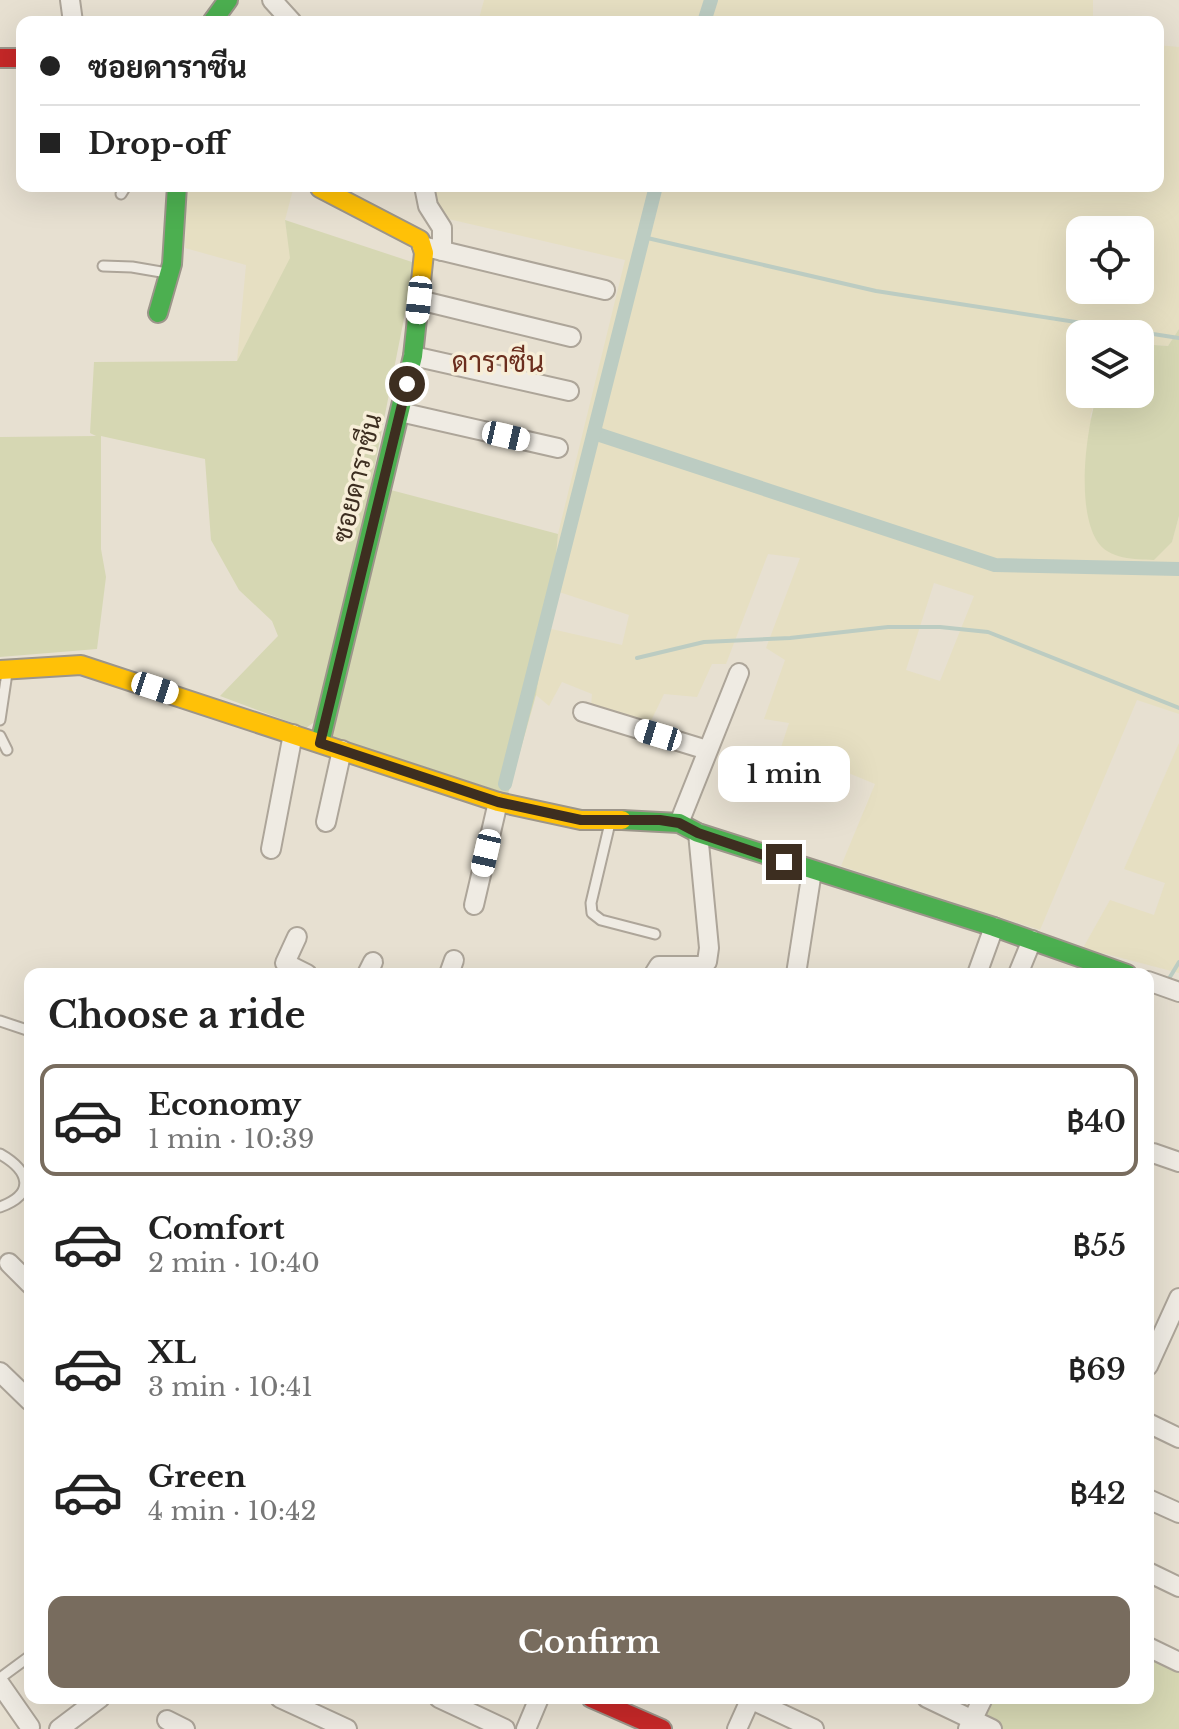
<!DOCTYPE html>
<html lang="en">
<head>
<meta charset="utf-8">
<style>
	body { margin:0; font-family:"Libre Baskerville",Sarabun,serif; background:#f6f6f6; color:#222; height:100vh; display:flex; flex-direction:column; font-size:30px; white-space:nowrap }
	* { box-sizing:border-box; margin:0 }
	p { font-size:26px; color:#767676 }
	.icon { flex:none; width:44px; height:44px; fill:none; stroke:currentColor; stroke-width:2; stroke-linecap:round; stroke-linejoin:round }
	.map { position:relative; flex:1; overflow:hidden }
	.details { position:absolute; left:24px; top:968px; width:1130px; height:736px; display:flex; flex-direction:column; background:#fff; border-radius:16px; box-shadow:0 8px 32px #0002 }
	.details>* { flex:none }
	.guide { position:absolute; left:16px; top:16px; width:1148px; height:176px; border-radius:16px; box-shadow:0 8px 32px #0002; display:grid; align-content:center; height:176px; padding:0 24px; background:#fff }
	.fabs { position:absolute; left:1066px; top:216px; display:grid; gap:16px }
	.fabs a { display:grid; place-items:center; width:88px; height:88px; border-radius:16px; background:#fff; box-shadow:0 8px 32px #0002; font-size:40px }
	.end { position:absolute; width:36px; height:36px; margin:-18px; border:10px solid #3d2e20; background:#fff; box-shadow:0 0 0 4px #fff }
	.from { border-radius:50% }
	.bubble { position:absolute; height:56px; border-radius:16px; background:#fff; box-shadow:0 8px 32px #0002; font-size:26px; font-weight:600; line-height:56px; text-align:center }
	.car { position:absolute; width:24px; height:48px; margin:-24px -12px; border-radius:10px; box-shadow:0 0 6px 2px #0007; background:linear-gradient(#fff 24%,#345 0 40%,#fff 0 76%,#345 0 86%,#fff 0) }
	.guide b { display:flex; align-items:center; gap:28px; height:76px; font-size:30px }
	.guide b+b { border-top:2px solid #e0e0e0 }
	.guide i { width:20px; height:20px; background:#222 }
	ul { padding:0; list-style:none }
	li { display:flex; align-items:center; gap:24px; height:112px; margin:0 16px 12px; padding:0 8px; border:4px solid transparent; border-radius:16px }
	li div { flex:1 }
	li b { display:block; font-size:30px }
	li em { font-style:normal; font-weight:600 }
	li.selected { border-color:#786c5e }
	li>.icon { width:72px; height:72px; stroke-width:1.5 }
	h2 { padding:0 24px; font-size:36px; line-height:96px }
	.primary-button { display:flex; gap:16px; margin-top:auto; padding:16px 24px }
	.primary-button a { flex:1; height:92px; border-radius:16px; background:#786c5e; color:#fff; font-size:32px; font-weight:600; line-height:92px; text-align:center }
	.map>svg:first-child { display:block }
</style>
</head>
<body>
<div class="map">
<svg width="1179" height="1729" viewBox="0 0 1179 1729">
	<rect width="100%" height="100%" fill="#e7e0d1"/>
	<g fill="#e6dfc2" fill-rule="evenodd">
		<path d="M484,0H1093V22H478Z"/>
		<path d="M1158,45L1179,47V329L1168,346L1140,344V334H1080V394H1097L1090,417L1172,542L1179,516V714L1137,700L1040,930L841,866L875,784L824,763L807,795L771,778L789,723L764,719L785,660L766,648L800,558L768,554L726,664H712L697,697L664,694L649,725L591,706L592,694L562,682L549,706L536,695L547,628L622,645L629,615L553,590L558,534L625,260L444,218L435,196L437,186H1158ZM1080,230H1140V290H1080ZM934,583L974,596L940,681L906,670Z"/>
		<path d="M187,186H294L285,220L291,258L237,361L246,265L185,248Z"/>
		<path d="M1179,743V973L1083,948L1110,900L1154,915L1165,883L1124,869Z"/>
	</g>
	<g fill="#d6d7b3">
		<path d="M285,220L415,263L371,485L320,718L306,728L220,696L278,636L272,621L239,590L211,540L205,459L101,436V549L106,577L97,649L0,657V437L96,436L90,433L94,362L237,361L290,258Z"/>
		<path d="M1179,329V516L1172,542L1154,560C1135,559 1109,560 1097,541C1076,507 1086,432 1097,394H1140V344L1168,346Z"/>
		<path d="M387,489L558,534L553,590L536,695L508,794L330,736Z"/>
		<path d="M1148,1647L1179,1662V1729H992L973,1720L983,1698H1148Z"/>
	</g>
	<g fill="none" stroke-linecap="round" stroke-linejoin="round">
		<g stroke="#bcccc2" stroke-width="4">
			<path d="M643,237L876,291L1179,338"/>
			<path d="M637,658L704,642L790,638L888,627H940L988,632L1179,708"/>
			<path d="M1170,977L1179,962"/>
		</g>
		<g stroke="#bcccc2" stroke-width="14">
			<path d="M704,22L711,0"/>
			<path d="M594,433L995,565L1179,569"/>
			<path d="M505,784L656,186"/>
		</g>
		<defs>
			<g id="lane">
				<path d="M121,194L126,186"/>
				<path d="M103,266L132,267L167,273"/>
				<path d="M0,720L7,673"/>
				<path d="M0,736L7,750"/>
				<path d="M610,823L591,903L592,913L601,920L655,934"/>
				<path d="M0,1021L30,1031"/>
				<path d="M0,1154C30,1171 36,1194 0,1207"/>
				<path d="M0,1678L30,1656"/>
			</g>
			<g id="street">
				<path d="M70,0L73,22"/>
				<path d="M272,0L292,22"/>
				<path d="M424,186L428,206L442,228V251"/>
				<path d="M422,246L605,290"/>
				<path d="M419,300L571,337"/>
				<path d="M413,356L569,391"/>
				<path d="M400,412L558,448"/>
				<path d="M583,712L707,750"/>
				<path d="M326,822L342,750"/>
				<path d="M679,823L739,673"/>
				<path d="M271,849L293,734"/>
				<path d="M474,905L498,802"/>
				<path d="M297,937L285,963L307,974"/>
				<path d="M367,974L373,962"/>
				<path d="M449,974L454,960"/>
				<path d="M654,974L659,966H702L707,962L709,948L698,833"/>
				<path d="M796,974L812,871"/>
				<path d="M977,974L994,927"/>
				<path d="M1018,974L1032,940"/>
				<path d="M1148,981L1179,992"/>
				<path d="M1153,1153L1179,1162"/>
				<path d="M9,1263L30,1284"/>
				<path d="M1148,1366L1179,1298"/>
				<path d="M0,1372L30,1401"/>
				<path d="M1148,1423L1179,1438"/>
				<path d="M1148,1499L1179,1513"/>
				<path d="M1148,1572L1179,1587"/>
				<path d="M1148,1647L1179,1662"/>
				<path d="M0,1684L30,1727"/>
				<path d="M280,1698L347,1729"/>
				<path d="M439,1698L505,1729"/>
				<path d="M748,1698L814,1729"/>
				<path d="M927,1698L992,1729"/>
				<path d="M167,1720L185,1729"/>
				<path d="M59,1729L100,1698"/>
				<path d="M526,1729L539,1698"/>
				<path d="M737,1729L751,1698"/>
				<path d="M968,1729L983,1698"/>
			</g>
			<g id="fast">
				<path d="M212,22L228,0"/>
				<path d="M158,313L172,264L177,186"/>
				<path d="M320,743L413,356L419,300"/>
				<path d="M622,820L679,823L698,833L994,927L1127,974"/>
			</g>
			<g id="slow">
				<path d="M320,188L420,240L424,253L419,300"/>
				<path d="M0,670L81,665L498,802L581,820H622"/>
			</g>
			<g id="jam">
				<path d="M0,58H22"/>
				<path d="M591,1698L662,1729"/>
			</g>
		</defs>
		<use href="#lane" stroke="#ada599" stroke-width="13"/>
		<use href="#street" stroke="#ada599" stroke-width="22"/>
		<use href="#fast" stroke="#9c958a" stroke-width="22"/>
		<use href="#slow" stroke="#9c958a" stroke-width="22"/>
		<use href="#jam" stroke="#9c958a" stroke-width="22"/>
		<use href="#lane" stroke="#efebe3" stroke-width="9"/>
		<use href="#street" stroke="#efebe3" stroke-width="18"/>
		<use href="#fast" stroke="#4caf50" stroke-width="18"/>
		<use href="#slow" stroke="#ffc107" stroke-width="18"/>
		<use href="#jam" stroke="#c62828" stroke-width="18"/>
	</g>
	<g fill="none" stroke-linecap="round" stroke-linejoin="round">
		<path stroke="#3d2e20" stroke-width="10" d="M407,384L320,743L498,802L581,820H660L679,823L698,833L784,862"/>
	</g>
	<g text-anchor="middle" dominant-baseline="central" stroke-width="7" stroke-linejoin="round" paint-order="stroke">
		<g font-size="26" fill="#3d2e20" stroke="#f7eed8">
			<text transform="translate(357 478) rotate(-76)">ซอยดาราซีน</text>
		</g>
		<g font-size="28" fill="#6b2e1e" stroke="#f7eed8">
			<text x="498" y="362">ดาราซีน</text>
		</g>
	</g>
</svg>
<div class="fabs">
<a><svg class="icon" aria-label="locate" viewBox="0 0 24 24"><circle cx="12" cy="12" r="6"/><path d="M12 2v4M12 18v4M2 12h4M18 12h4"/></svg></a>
<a><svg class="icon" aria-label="layers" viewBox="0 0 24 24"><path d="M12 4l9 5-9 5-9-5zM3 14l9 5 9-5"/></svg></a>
</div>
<i class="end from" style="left:407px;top:384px"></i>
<i class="end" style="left:784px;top:862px"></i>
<div class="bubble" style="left:718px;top:746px;width:132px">1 min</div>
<i class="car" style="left:419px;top:300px;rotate:186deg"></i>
<i class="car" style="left:506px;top:436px;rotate:103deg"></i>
<i class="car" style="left:155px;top:688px;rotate:108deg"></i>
<i class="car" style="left:658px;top:735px;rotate:287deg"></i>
<i class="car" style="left:486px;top:853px;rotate:193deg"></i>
<div class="guide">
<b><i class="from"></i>ซอยดาราซีน</b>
<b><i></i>Drop-off</b>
</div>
<section class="details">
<h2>Choose a ride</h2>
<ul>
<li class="selected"><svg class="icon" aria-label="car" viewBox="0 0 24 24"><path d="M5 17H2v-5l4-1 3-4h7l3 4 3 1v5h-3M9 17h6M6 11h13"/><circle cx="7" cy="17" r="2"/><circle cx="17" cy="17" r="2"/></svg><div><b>Economy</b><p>1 min · 10:39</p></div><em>฿40</em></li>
<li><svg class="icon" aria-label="car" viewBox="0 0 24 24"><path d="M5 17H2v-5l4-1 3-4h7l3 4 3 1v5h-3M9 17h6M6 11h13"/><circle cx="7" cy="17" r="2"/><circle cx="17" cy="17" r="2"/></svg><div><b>Comfort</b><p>2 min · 10:40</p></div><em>฿55</em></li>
<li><svg class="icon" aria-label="car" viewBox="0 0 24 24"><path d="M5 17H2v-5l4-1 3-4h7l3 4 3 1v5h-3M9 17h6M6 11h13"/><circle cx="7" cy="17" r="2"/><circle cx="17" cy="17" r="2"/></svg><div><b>XL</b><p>3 min · 10:41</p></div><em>฿69</em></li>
<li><svg class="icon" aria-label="car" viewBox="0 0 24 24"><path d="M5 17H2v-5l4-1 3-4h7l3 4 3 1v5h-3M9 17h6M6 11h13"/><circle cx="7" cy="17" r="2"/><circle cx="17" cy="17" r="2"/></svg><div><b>Green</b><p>4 min · 10:42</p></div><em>฿42</em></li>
</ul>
<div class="primary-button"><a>Confirm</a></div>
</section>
</div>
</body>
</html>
